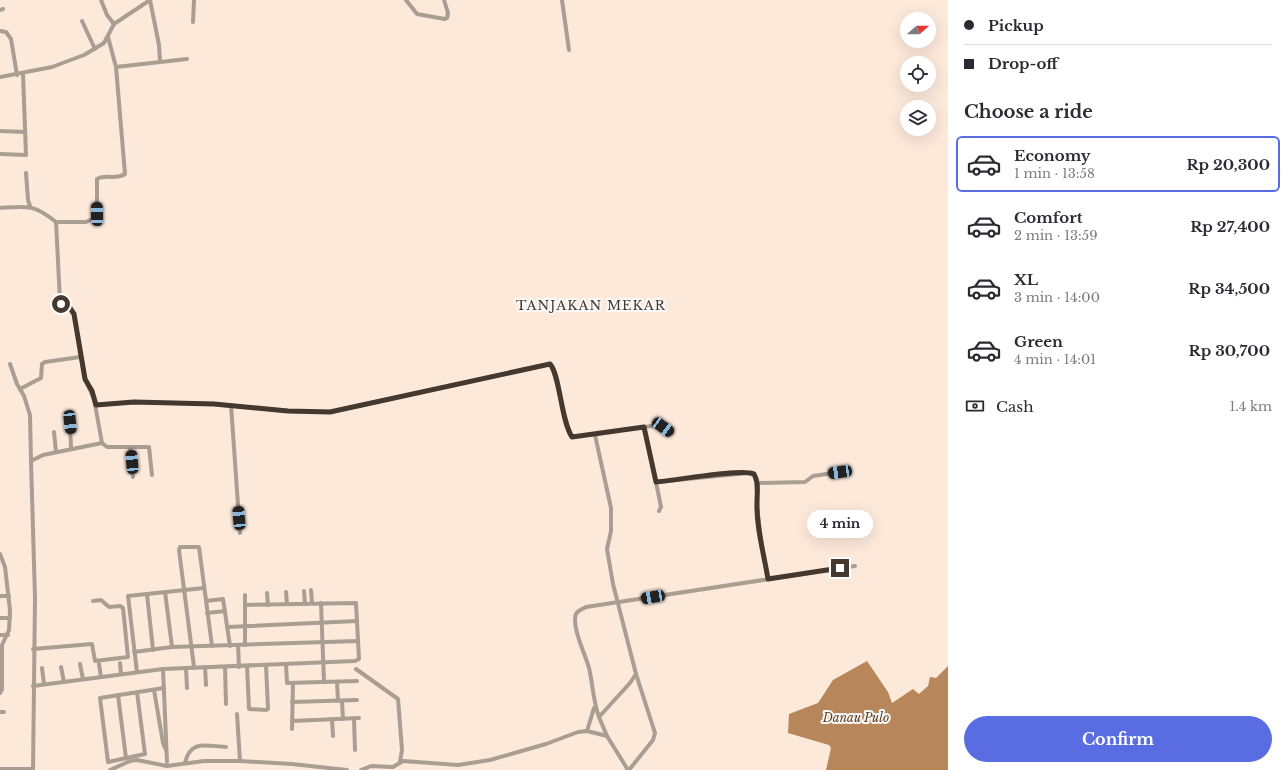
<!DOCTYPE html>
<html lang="en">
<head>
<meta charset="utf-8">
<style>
	body { margin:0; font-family:"Libre Baskerville",serif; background:#f2f2f3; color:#2b2b33; height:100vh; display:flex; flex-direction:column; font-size:15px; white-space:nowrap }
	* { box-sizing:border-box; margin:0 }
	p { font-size:13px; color:#7c7c81 }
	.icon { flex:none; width:22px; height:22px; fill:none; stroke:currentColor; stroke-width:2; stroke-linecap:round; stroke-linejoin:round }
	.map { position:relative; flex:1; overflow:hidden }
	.panel { display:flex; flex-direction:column; background:#fff; width:340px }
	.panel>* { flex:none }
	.banner { display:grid; align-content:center; height:88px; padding:0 16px; background:#fff }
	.needle { width:26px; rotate:70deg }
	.tools { position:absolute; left:900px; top:12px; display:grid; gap:8px }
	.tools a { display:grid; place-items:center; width:36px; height:36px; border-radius:50%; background:#fff; box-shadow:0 4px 16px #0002; font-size:20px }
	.end { position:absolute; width:18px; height:18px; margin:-9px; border:5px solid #45392f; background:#fff; box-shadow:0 0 0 2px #fff }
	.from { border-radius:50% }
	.bubble { position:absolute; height:28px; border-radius:14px; background:#fff; box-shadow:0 4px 16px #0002; font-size:13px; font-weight:800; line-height:28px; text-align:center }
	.car { position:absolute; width:12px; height:24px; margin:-12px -6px; border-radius:5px; box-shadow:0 0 3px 1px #0007; background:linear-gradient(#222 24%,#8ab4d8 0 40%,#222 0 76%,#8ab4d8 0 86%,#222 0) }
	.banner b { display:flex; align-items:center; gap:14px; height:38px; font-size:15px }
	.banner b+b { border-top:1px solid #e1e1e2 }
	.banner i { width:10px; height:10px; background:#2b2b33 }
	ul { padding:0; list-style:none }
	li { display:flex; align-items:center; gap:12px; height:56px; margin:0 8px 6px; padding:0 8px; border:2px solid transparent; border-radius:6px }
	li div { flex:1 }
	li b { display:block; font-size:15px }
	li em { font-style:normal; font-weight:800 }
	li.active { border-color:#596ce2 }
	li>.icon { width:36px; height:36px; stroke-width:1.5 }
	h2 { padding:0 16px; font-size:18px; line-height:48px }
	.pay { display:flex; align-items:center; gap:10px; height:44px; padding:0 16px; font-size:15px }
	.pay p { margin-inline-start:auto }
	.primary-button { display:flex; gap:8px; margin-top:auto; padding:8px 16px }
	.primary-button a { flex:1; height:46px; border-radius:24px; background:#596ce2; color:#fff; font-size:16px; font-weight:800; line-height:46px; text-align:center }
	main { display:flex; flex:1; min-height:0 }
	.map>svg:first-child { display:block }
</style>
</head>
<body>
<main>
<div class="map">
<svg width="948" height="770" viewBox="0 0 948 770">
	<rect width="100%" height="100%" fill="#fce9da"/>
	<path fill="#b7865a" d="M867,661L888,692L892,703L913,689L919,694L928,686L930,677L936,678L948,666V770H826L831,748L829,745L788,733L789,714L818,703L833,680Z"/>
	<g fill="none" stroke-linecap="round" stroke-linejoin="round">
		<g stroke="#aa9d92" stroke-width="4">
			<path d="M101,0L107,15L114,24"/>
			<path d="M150,0L159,45L160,61"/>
			<path d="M406,0L417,14L445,19L447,18L448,13L444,0"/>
			<path d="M562,0L569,50"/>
			<path d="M0,10L3,9"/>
			<path d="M82,21L95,49"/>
			<path d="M193,22L194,0"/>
			<path d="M0,31L6,32L11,39L17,75"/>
			<path d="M116,67L187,59"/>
			<path d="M0,77L52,67L84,55L104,43L114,24L150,0"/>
			<path d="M0,131L25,132"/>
			<path d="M0,154L26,155L23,74"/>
			<path d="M26,173L28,200L30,206"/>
			<path d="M0,208C27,206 34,204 56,222H86L97,217V179C105,174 116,180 125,174L116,67L108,37"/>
			<path d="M10,364L17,384L24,396L30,415L31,461"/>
			<path d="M20,389L41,378L42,364L45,362L80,357"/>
			<path d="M96,405L134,402L214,404L288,411L330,412L550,364C560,374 561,422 572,437L659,425L672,433"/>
			<path d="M231,405L240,533"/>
			<path d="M70,422L71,448"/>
			<path d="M644,427L656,482L748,473L754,475L757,483L805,482L813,476L840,472"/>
			<path d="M54,432L56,452"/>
			<path d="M595,435L611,508V531L607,549L613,584L636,674L655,733L653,740L629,770"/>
			<path d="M102,443L107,447H149L152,475"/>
			<path d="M130,447L133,477"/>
			<path d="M656,482L661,507L659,511"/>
			<path d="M757,483C756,516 762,547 768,579"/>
			<path d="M0,554L5,567L10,610L9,630L2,645V689L0,693"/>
			<path d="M311,590L312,603"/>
			<path d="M304,591L305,604"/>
			<path d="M165,592L172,647"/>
			<path d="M286,592L287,604"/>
			<path d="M267,593L268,605"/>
			<path d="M147,594L153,650"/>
			<path d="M245,595V645"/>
			<path d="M0,596H9"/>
			<path d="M206,601L223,599L230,646"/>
			<path d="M321,603L324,682"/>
			<path d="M207,613L225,611"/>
			<path d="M0,618H10"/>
			<path d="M227,627L357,621"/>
			<path d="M0,635H8"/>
			<path d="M238,645L239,667"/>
			<path d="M33,649L92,644L95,661L128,657L123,608L120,606L109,607L101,600L93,601"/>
			<path d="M134,652L172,647L358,641"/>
			<path d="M120,663L121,674"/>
			<path d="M80,664L83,679"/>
			<path d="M99,664L101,677"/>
			<path d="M286,664L287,683L357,681"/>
			<path d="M247,666L249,709L266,710L268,709L266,665"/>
			<path d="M61,667L64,682"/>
			<path d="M194,667L179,550L180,547H199L212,646"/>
			<path d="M205,667L206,685"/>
			<path d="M225,667L226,704"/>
			<path d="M42,668L44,684"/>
			<path d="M186,668L187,688"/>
			<path d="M163,669L167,762"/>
			<path d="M356,669L398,699L402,750L400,762"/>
			<path d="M137,672L128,596L204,588"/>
			<path d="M337,682L338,701"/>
			<path d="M33,686L163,669L355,661L359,659L356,603L245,605"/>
			<path d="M154,690L163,743L166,750"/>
			<path d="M137,692L145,754L108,762L100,698L164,688"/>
			<path d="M118,695L126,758"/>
			<path d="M342,701L343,719"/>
			<path d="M292,702L357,700"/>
			<path d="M0,712H4"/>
			<path d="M237,714L240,761"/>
			<path d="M599,717C593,701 593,685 589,668C586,656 571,626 576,614C578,610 583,609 586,607L855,566"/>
			<path d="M332,719L333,736"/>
			<path d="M354,719L355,750"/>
			<path d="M292,721L359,718"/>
			<path d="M292,729L293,683"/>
			<path d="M587,731L594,708"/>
			<path d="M607,736L628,770"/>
			<path d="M185,763C190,739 207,746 226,747"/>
			<path d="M0,769H33"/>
			<path d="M33,770L35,598L31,461L43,455L102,443L94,399L85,379L74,314L70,309L62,306L60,301L56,222"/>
			<path d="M110,770L130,761L137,760L167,766L204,761H240L292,764L347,770"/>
			<path d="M361,770L371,766L393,767L403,761L458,765L490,760L546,744L578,732L587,731L607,736L599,717L630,683L636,674"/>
		</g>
	</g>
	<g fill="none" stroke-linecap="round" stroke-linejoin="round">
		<path stroke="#45392f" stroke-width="5" d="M61,304L70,308L74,314L85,379L92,391L96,405L134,402L214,404L288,411L330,412L550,364C560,375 561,421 572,437L644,427L656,482C672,481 743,468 754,474C759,482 757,493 757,502C756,527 764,554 768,579L840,568"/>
	</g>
	<g text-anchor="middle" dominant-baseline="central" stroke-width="4" stroke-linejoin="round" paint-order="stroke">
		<g font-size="12" font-style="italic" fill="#5e3b19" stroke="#fafafa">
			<text x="856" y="717">Danau Pulo</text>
		</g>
		<g font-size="13" letter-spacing="1" fill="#45392f" stroke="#fafafa">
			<text x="591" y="305">TANJAKAN MEKAR</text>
		</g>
	</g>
</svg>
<div class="tools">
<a><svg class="needle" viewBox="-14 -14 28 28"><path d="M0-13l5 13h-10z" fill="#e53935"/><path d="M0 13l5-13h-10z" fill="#7c7c81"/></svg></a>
<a><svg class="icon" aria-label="locate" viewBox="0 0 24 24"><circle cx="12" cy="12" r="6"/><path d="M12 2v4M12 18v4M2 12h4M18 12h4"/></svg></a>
<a><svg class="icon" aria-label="layers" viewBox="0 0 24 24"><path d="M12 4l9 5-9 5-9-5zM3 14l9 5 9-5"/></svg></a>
</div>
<i class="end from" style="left:61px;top:304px"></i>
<i class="end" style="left:840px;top:568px"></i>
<div class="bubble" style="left:807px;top:510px;width:66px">4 min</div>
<i class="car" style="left:97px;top:214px;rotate:359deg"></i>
<i class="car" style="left:70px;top:422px;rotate:174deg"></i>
<i class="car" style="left:663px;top:427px;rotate:126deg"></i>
<i class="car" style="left:132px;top:462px;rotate:355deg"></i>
<i class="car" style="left:840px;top:472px;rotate:262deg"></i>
<i class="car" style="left:239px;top:518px;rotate:355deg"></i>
<i class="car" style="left:653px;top:597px;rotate:260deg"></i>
</div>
<section class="panel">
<div class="banner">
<b><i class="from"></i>Pickup</b>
<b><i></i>Drop-off</b>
</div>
<h2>Choose a ride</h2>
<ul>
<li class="active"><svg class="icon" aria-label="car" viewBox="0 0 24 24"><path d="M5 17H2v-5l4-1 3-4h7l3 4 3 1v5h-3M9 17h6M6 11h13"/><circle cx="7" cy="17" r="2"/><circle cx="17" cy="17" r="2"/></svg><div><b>Economy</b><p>1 min · 13:58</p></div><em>Rp 20,300</em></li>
<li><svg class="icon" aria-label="car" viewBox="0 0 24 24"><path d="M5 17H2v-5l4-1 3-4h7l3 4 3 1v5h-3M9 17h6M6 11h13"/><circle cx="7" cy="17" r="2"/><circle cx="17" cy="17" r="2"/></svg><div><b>Comfort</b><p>2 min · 13:59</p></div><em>Rp 27,400</em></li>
<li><svg class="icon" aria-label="car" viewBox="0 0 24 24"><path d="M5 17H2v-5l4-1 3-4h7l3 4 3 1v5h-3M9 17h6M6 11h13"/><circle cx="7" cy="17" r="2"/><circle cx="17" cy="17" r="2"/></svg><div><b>XL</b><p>3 min · 14:00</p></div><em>Rp 34,500</em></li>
<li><svg class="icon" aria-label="car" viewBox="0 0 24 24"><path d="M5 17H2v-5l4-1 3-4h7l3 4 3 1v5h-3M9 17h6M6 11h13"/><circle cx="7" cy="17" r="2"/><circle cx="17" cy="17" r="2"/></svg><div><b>Green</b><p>4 min · 14:01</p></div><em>Rp 30,700</em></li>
</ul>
<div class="pay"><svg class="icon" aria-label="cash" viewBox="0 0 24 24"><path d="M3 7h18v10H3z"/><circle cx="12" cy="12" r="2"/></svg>Cash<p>1.4 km</p></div>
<div class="primary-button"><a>Confirm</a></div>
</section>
</main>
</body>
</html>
